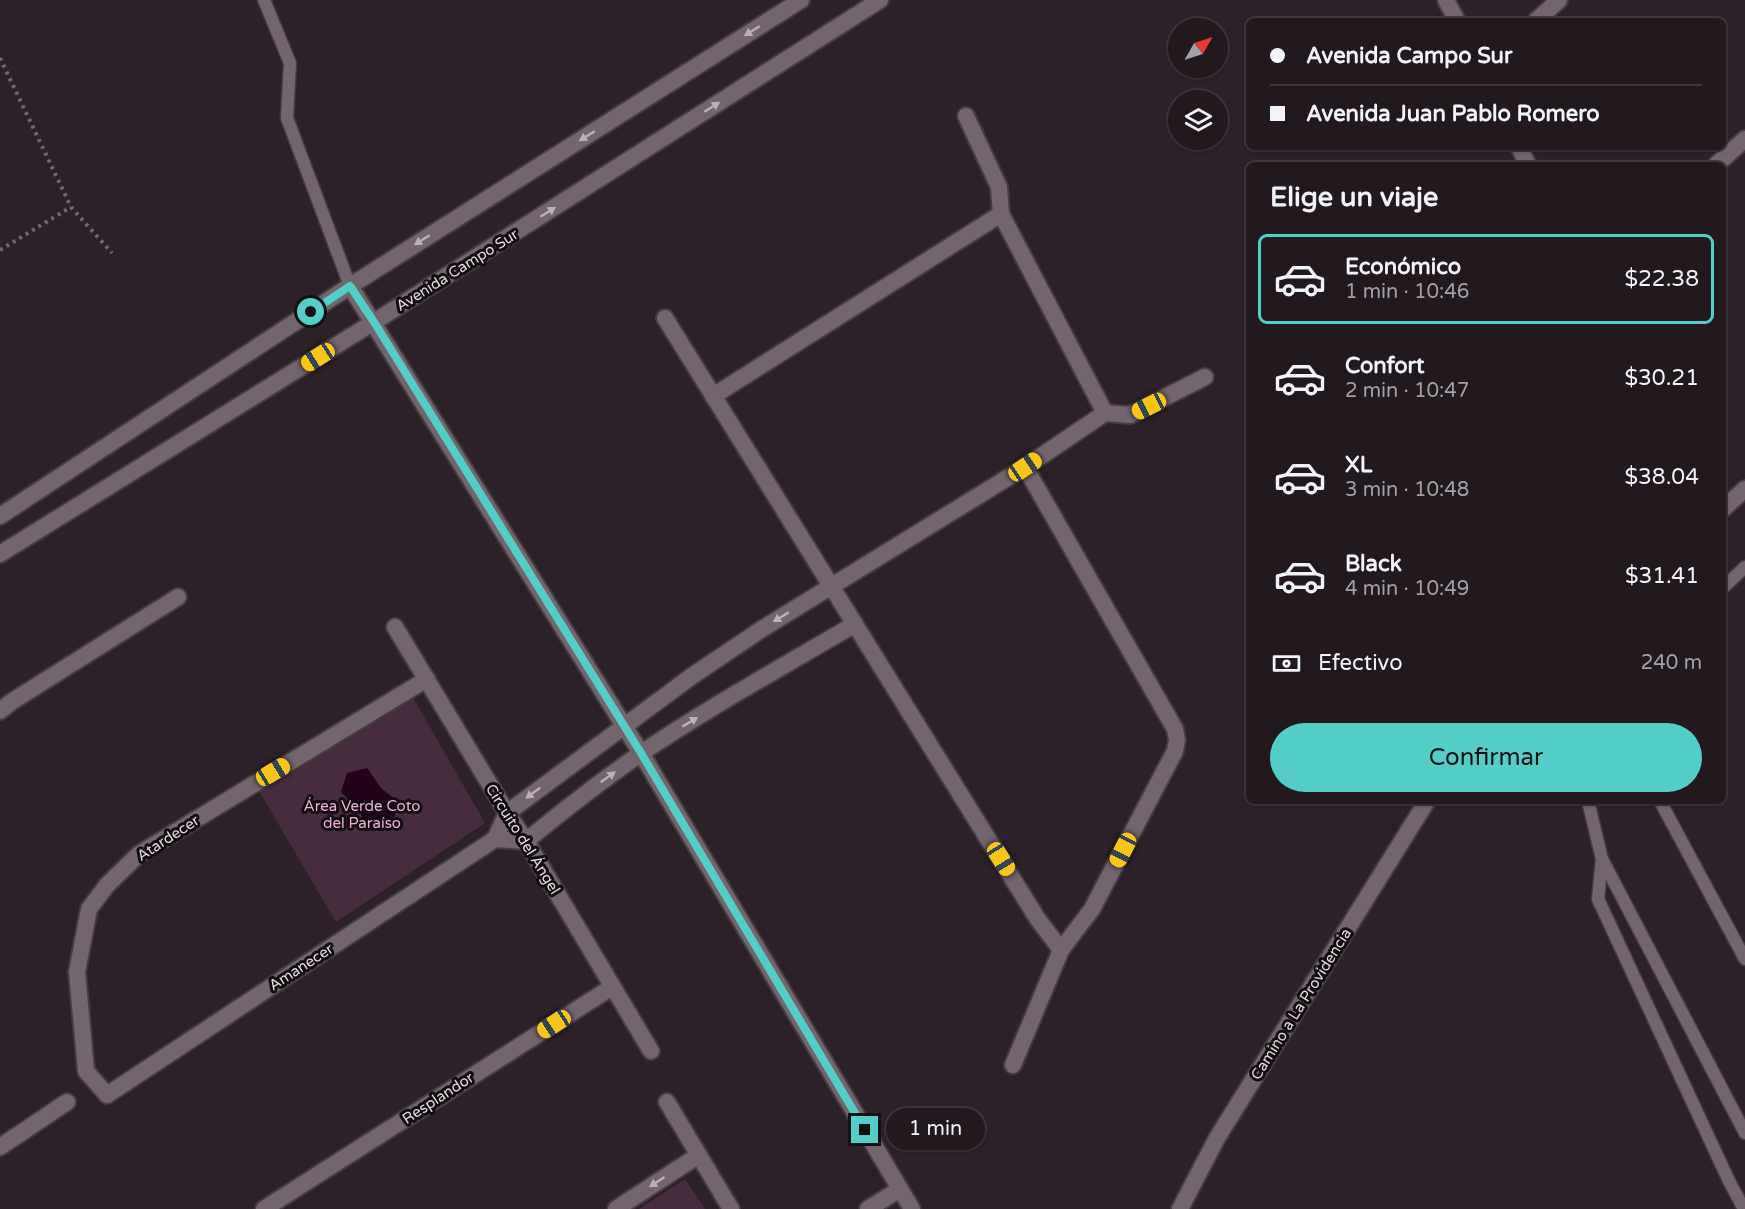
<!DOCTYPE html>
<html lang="es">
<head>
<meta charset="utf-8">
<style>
	body { margin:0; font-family:"Varela Round",sans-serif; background:#2d262b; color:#f1f3f6; height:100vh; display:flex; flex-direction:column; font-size:22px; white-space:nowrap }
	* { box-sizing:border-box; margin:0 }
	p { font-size:20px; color:#a2a0a4 }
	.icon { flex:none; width:33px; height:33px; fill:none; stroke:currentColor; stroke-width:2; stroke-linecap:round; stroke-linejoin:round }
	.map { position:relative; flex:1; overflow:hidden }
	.panel { position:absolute; left:1246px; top:162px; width:480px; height:642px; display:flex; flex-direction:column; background:#21191e; border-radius:9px; box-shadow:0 2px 4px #0004,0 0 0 2px #3e383c }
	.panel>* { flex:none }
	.guide { position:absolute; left:1246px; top:18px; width:480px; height:132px; border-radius:9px; box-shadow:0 2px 4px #0004,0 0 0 2px #3e383c; display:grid; align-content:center; height:132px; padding:0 24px; background:#21191e }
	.needle { width:39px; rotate:51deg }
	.buttons { position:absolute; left:1168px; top:18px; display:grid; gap:12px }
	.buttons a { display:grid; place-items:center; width:60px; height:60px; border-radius:50%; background:#21191e; box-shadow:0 2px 4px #0004,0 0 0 2px #3e383c; font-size:30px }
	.end { position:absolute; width:27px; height:27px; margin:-14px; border:8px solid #54cdc7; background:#111; box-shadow:0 0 0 3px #111 }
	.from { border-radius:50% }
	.bubble { position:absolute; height:42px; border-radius:21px; background:#21191e; box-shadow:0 2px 4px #0004,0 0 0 2px #3e383c; font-size:20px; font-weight:600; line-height:42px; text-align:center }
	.car { position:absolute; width:18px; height:36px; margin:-18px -9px; border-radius:8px; box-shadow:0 0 4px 2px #0007; background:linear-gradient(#f5c518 24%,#345 0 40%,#f5c518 0 76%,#345 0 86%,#f5c518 0) }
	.guide b { display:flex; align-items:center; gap:21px; height:57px; font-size:22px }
	.guide b+b { border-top:2px solid #3e383c }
	.guide i { width:15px; height:15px; background:#f1f3f6 }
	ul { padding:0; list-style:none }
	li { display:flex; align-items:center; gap:18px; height:90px; margin:0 12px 9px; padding:0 12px; border:3px solid transparent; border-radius:9px }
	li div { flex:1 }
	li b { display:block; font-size:22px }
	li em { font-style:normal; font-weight:600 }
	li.current { border-color:#54cdc7 }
	li>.icon { width:54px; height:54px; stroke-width:1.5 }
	h2 { padding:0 24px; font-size:27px; line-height:72px }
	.pay { display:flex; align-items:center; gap:15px; height:66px; padding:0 24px; font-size:22px }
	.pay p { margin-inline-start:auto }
	.primary-button { display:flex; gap:12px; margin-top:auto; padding:12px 24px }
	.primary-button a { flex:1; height:69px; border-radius:36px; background:#54cdc7; color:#111; font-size:24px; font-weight:600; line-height:69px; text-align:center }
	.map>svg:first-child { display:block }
</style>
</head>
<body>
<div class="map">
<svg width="1745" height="1209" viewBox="0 0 1745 1209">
	<rect width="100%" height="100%" fill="#2c2128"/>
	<g fill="#472c3e">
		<path d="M411,694L485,823L336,922L259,791Z"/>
		<path d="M685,1179L705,1209H639Z"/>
	</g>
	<path fill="#23031a" d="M367,768L381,788L397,801L395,816L371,831L357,808L341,792L347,773Z"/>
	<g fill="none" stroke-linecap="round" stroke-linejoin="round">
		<defs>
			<g id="service">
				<path d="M264,0L290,63L287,118L350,286"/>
				<path d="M1724,587L1745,567"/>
				<path d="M1588,801L1602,859L1745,1133"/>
				<path d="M1660,801L1745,959"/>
				<path d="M1602,859L1598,899L1729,1181L1744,1209"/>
			</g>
			<g id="minor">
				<path d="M1446,0L1457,21"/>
				<path d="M1536,21L1559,0"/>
				<path d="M966,116L999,187L1001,214"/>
				<path d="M1519,147L1528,165"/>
				<path d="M1716,165L1745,139"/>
				<path d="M350,286L641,753L912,1209"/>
				<path d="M665,318L1037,918L1061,950L1092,909L1175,751L1177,740L1175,729L1025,467"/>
				<path d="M1105,413L1130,415L1205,377"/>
				<path d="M395,627L507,813L526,841L651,1051"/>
				<path d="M427,679L139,854L107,885L89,909L77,972L86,1071L107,1095L495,839L507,813L692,676L762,629L1025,467L1105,413L1001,214L713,396"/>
				<path d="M0,711L11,702L178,597"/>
				<path d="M495,839L526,841C564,810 602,780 643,752C711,706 784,666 855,624"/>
				<path d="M1013,1065L1061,950"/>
				<path d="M667,1102L731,1209"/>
				<path d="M0,1147L67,1102"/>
				<path d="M264,1209L612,987"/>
				<path d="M616,1209L699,1155"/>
				<path d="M868,1209L900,1189"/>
			</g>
			<g id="tertiary">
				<path d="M1724,508L1745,489"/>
				<path d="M0,516L350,286L801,0"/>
				<path d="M0,554L374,322L880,0"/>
				<path d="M1180,1209L1217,1138L1427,801"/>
			</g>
		</defs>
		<use href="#service" stroke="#453c42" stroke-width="15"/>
		<use href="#minor" stroke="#453c42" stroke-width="20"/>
		<use href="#tertiary" stroke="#453c42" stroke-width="20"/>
		<g stroke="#71676e" stroke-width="4" stroke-dasharray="3 4.5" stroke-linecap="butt">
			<path d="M0,58L71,207L112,253"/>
			<path d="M0,250L71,207"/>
		</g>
		<use href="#service" stroke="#73656e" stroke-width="12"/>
		<use href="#minor" stroke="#73656e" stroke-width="16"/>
		<use href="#tertiary" stroke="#73656e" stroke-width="16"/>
	</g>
	<defs><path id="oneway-solid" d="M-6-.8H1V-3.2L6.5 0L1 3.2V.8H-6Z" transform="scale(1.5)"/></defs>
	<g fill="#bbb1b7">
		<use href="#oneway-solid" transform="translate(752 31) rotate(148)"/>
		<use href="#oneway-solid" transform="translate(712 107) rotate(-32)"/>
		<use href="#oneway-solid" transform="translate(587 136) rotate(148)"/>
		<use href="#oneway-solid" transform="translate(548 212) rotate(-32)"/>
		<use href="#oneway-solid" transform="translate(422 240) rotate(148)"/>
		<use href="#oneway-solid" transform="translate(781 617) rotate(149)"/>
		<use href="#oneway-solid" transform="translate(690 722) rotate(-31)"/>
		<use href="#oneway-solid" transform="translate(608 777) rotate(-36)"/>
		<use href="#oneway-solid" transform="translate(533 793) rotate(143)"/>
		<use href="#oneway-solid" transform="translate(657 1182) rotate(147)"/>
	</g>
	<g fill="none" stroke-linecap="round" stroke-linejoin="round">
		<path stroke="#54cdc7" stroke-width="8" d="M311,312L350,286L374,322L641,753L865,1130"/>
	</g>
	<g text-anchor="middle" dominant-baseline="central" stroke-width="6" stroke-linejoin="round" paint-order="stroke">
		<g font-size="15" fill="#e2dadf" stroke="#110c0f">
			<text transform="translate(457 270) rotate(-32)">Avenida Campo Sur</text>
			<text transform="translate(168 838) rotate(-33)">Atardecer</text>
			<text transform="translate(523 839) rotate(58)">Circuito del Ángel</text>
			<text transform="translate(301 967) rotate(-33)">Amanecer</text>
			<text transform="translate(1301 1004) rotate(-58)">Camino a La Providencia</text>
			<text transform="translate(438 1098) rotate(-33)">Resplandor</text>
		</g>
		<g font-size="15" fill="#f0add8" stroke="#110c0f">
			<text x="362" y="806">Área Verde Coto<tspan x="362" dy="17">del Paraíso</tspan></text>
		</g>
	</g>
</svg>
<div class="buttons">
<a><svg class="needle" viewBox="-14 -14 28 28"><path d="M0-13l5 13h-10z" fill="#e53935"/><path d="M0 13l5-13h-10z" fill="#a2a0a4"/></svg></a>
<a><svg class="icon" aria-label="layers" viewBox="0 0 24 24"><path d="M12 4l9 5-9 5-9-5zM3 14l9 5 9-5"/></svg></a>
</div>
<i class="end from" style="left:311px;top:312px"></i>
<i class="end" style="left:865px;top:1130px"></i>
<div class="bubble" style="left:886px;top:1108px;width:99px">1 min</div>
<i class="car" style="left:318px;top:357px;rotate:238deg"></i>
<i class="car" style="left:1149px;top:406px;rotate:243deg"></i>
<i class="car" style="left:1025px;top:467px;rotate:56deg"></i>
<i class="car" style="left:273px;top:772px;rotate:59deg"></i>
<i class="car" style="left:1123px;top:850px;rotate:207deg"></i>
<i class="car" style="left:1001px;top:859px;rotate:148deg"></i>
<i class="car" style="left:554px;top:1024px;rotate:237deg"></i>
<div class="guide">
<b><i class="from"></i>Avenida Campo Sur</b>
<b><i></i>Avenida Juan Pablo Romero</b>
</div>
<section class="panel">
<h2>Elige un viaje</h2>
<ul>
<li class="current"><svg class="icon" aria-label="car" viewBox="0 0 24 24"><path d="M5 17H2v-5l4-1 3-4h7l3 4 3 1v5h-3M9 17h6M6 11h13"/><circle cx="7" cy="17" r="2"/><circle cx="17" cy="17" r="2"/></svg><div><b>Económico</b><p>1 min · 10:46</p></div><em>$22.38</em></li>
<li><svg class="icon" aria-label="car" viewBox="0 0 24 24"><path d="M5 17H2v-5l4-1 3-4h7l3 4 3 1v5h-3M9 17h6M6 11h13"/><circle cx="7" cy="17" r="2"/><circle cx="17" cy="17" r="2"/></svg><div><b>Confort</b><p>2 min · 10:47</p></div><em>$30.21</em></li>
<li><svg class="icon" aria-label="car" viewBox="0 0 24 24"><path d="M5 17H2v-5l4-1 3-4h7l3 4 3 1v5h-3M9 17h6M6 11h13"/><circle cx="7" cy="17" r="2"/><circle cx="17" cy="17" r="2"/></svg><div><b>XL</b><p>3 min · 10:48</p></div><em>$38.04</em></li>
<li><svg class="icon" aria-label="car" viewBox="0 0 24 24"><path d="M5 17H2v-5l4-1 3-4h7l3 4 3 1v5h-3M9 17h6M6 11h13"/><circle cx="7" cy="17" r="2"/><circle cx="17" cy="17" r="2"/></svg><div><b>Black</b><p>4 min · 10:49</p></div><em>$31.41</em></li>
</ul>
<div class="pay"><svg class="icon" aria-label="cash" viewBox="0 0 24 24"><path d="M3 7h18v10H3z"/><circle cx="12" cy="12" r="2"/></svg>Efectivo<p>240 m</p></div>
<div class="primary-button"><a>Confirmar</a></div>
</section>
</div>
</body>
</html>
